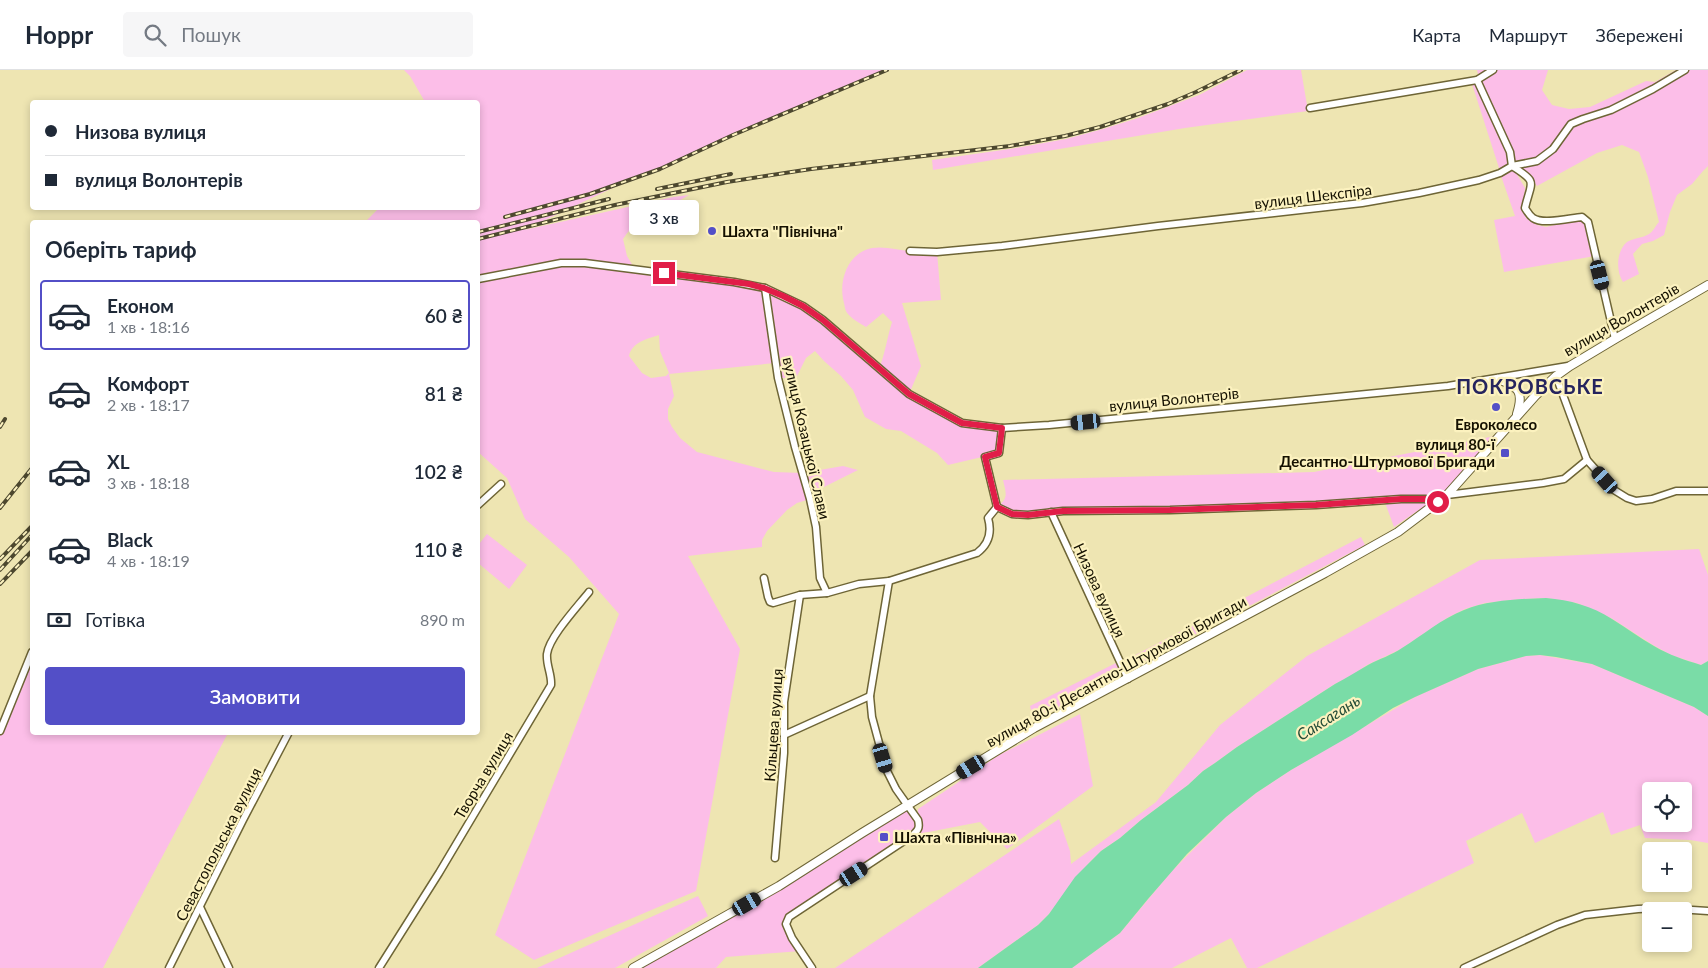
<!DOCTYPE html>
<html lang="uk">
<head>
<meta charset="utf-8">
<style>
	:root { --surface:#fff; --page:#f6f6f7; --text:#1f2937; --muted:#747a83; --line:#e0e1e3; --accent:#534fc7 }
	body { margin:0; font-family:Lato,sans-serif; background:var(--page); color:var(--text); height:100vh; display:flex; flex-direction:column; font-size:19px; white-space:nowrap }
	* { box-sizing:border-box; margin:0 }
	p { font-size:16px; color:var(--muted) }
	.icon { flex:none; width:28px; height:28px; fill:none; stroke:currentColor; stroke-width:2; stroke-linecap:round; stroke-linejoin:round }
	.map { position:relative; flex:1; overflow:hidden }
	.sheet { position:absolute; left:30px; top:150px; width:450px; height:515px; display:flex; flex-direction:column; background:var(--surface); border-radius:5px; box-shadow:0 2px 8px #0003 }
	.sheet>* { flex:none }
	.top-card { position:absolute; left:30px; top:30px; width:450px; height:110px; border-radius:5px; box-shadow:0 2px 8px #0003; display:grid; align-content:center; height:110px; padding:0 15px; background:var(--surface) }
	.buttons { position:absolute; left:1642px; top:712px; display:grid; gap:10px }
	.buttons a { display:grid; place-items:center; width:50px; height:50px; border-radius:5px; background:var(--surface); box-shadow:0 2px 8px #0003; font-size:25px }
	.end { position:absolute; width:22px; height:22px; margin:-11px; border:6px solid #e11d48; background:#fff; box-shadow:0 0 0 2px #fff }
	.from { border-radius:50% }
	.bubble { position:absolute; height:35px; border-radius:5px; background:var(--surface); box-shadow:0 2px 8px #0003; font-size:16px; font-weight:600; line-height:35px; text-align:center }
	.car { position:absolute; width:15px; height:30px; margin:-15px -8px; border-radius:6px; box-shadow:0 0 4px 1px #0007; background:linear-gradient(#222 24%,#8ab4d8 0 40%,#222 0 76%,#8ab4d8 0 86%,#222 0) }
	.top-card b { display:flex; align-items:center; gap:18px; height:48px; font-size:19px }
	.top-card b+b { border-top:1px solid var(--line) }
	.top-card i { width:12px; height:12px; background:var(--text) }
	ul { padding:0; list-style:none }
	li { display:flex; align-items:center; gap:15px; height:70px; margin:0 10px 8px; padding:0 5px; border:2px solid transparent; border-radius:5px }
	li div { flex:1 }
	li b { display:block; font-size:19px }
	li em { font-style:normal; font-weight:600 }
	li.active { border-color:var(--accent) }
	li>.icon { width:45px; height:45px; stroke-width:1.5 }
	h2 { padding:0 15px; font-size:22px; line-height:60px }
	.pay { display:flex; align-items:center; gap:12px; height:55px; padding:0 15px; font-size:19px }
	.pay p { margin-inline-start:auto }
	.cta { display:flex; gap:10px; margin-top:auto; padding:10px 15px }
	.cta a { flex:1; height:58px; border-radius:5px; background:var(--accent); color:#fff; font-size:20px; font-weight:600; line-height:58px; text-align:center }
	header { display:flex; align-items:center; gap:30px; box-sizing:border-box; height:70px; padding:0 25px; background:var(--surface); border-bottom:1px solid var(--line) }
	header strong { font-size:24px }
	nav { display:flex; gap:28px; margin-inline-start:auto; font-size:18px }
	.search { width:350px; height:45px; background:var(--page); display:flex; align-items:center; gap:12px; box-sizing:border-box; padding:0 18px; border-radius:5px; color:var(--muted); font-size:19px }
	.map>svg:first-child { display:block }
	.green { fill:#fcbee8; fill-rule:evenodd }
	.water { fill:#7adca7 }
	.lines { fill:none; stroke-linecap:round; stroke-linejoin:round }
	.minor-casing { stroke:#6e6536; stroke-width:9 }
	.tertiary-casing { stroke:#6e6536; stroke-width:10 }
	.minor { stroke:#fff; stroke-width:6 }
	.tertiary { stroke:#fff; stroke-width:8 }
	.rail-casing { stroke:#4d482f; stroke-width:4 }
	.rail { stroke:#fcf2bf; stroke-width:2; stroke-dasharray:5.5; stroke-linecap:butt }
	.route { stroke:#e11d48; stroke-width:6 }
	.poi-dot { fill:#534fc7; stroke:#fcf2bf; stroke-width:2 }
	.labels { text-anchor:middle; dominant-baseline:central; stroke-width:4.5; stroke-linejoin:round; paint-order:stroke }
	.street-label { font-size:15px; fill:#151101; stroke:#fcf2bf }
	.poi-label { font-size:15px; font-weight:bold; fill:#151101; stroke:#fcf2bf; text-anchor:start }
	.water-label { font-size:16px; font-style:italic; fill:#234c37; stroke:#fcf2bf }
	.district-label { font-size:20px; font-weight:bold; letter-spacing:1px; fill:#25245e; stroke:#fcf2bf }
</style>
</head>
<body>
<header>
<strong>Hoppr</strong>
<div class="search"><svg class="icon" aria-label="search" viewBox="0 0 24 24"><circle cx="10" cy="10" r="6"/><path d="M15 15l6 6"/></svg>Пошук</div>
<nav><a>Карта</a><a>Маршрут</a><a>Збережені</a></nav>
</header>
<div class="map">
<svg width="1708" height="898" viewBox="0 0 1708 898">
	<rect width="100%" height="100%" fill="#eee5b2"/>
	<g class="green">
		<path d="M404 0H887L733 65 660 99 621 114 524 160 673 127 689 125C661 143 644 138 623 169L627 186 633 196 749 215 803 236 879 299C885 284 887 268 892 252L883 243 866 257C860 253 853 250 848 244 845 241 845 237 844 233 838 212 847 183 872 178 885 176 898 180 910 181 919 182 928 181 937 182L941 230 902 233 921 296 909 324 962 353 1002 358 999 383 948 395 937 383 901 361 886 359 865 347 853 320 841 306 824 291 815 281 806 288 796 308H778L775 293 669 304 674 326 668 339V349L672 357 680 368 697 382 774 402 802 403 843 396 858 400 818 420 810 429 797 433 787 440 767 461 762 470V477L688 486 740 579 696 821 534 890 495 865 619 544 569 487 525 449 507 408 478 382V152H365L379 138H478V32H425L410 6ZM659 265 660 281 669 303 666 306 651 308 642 303 629 286C632 272 647 269 659 265Z"/>
		<polygon points="1247,0 1301,0 1308,41 1185,58 933,100 932,90 1010,79 1066,69 1103,59 1138,48 1199,25"/>
		<path d="M1477 0H1548L1542 20 1552 35 1569 39 1590 37 1646 11 1655 12 1676 0H1708V96L1703 101 1692 114 1677 125 1670 142 1664 165 1653 171 1642 174 1633 184 1639 204 1623 212C1616 202 1616 181 1627 172 1633 168 1643 168 1649 164 1653 162 1656 155 1659 152L1648 107 1639 82 1622 75 1597 83 1537 116 1528 104 1515 93 1480 12Z"/>
		<polygon points="1476,13 1508,83 1510,95 1500,101 1472,14"/>
		<polygon points="1512,96 1525,118 1523,136 1526,148 1537,155 1546,157 1585,148 1595,186 1504,202 1494,150 1515,146 1500,103"/>
		<path d="M1500 365 1438 432 1425 429 1426 435 1394 457 1384 430 1028 445 997 437C1009 428 1006 423 1003 410L1314 402Z"/>
		<polygon points="487,464 527,495 509,519 478,493 481,489 478,486 478,473 479,474"/>
		<polygon points="1361,467 1365,475 1131,598 1128,598 1124,591"/>
		<polygon points="1699,479 1708,505 1708,591 1701,595 1671,585 1653,575 1611,548 1577,533 1546,528 1522,529 1485,533 1465,539 1447,548 1401,579 1367,595 1351,606 1335,614 1237,677 1215,693 1203,701 1188,715 1141,750 1120,768 1101,781 1088,794 1049,844 1038,855 978,898 835,898 1059,749 1070,781 1071,794 1156,732 1220,655 1307,586 1480,490"/>
		<polygon points="32,582 32,662 228,663 103,898 0,898 0,661"/>
		<path d="M1540 585 1592 594 1694 637 1708 646V773L1690 770 1645 768 1640 755 1611 765 1603 742 1535 773 1522 743 1466 771 1474 793 1257 898H1247L1231 868 1172 898H1072L1120 863 1171 802 1226 747 1256 723 1291 700 1415 627 1478 599 1526 586ZM1651 721H1684V754H1651Z"/>
		<polygon points="1116,593 1120,601 1117,606 1034,651 1030,636"/>
		<polygon points="1080,644 1093,716 1007,779 980,752 913,765 795,842 786,854 801,881 726,887 716,898 633,898 715,853 907,735 918,749 918,739 999,685"/>
		<polygon points="698,826 708,846 615,898 537,898"/>
	</g>
	<path class="water" d="M1546 528C1570 530 1592 536 1612 549 1627 558 1640 568 1654 576 1669 585 1685 590 1701 595L1708 591V646L1694 637 1592 594 1556 587 1540 585 1526 586 1478 599 1415 627 1393 638 1352 665 1291 700 1256 723 1226 747 1187 784 1148 829 1120 863 1072 898H978L1038 855 1049 844 1075 807 1101 781 1120 768 1141 750 1188 715 1203 701 1215 693 1237 677 1335 614C1347 608 1357 601 1368 595 1379 589 1392 585 1402 578 1423 565 1441 549 1464 540 1489 530 1519 529 1546 528Z"/>
	<g class="lines">
		<g class="minor-casing">
			<g id="minor">
				<path d="M1477 10 1510 82 1512 96C1539 113 1531 111 1525 138 1527 141 1529 145 1533 148 1543 155 1570 148 1582 147L1588 152 1615 269"/>
				<polyline points="1310,38 1477,10 1493,0"/>
				<polyline points="910,181 937,182 1002,176 1158,156 1362,133 1419,123 1479,110 1500,103 1512,96 1537,91 1553,79 1571,54 1583,49 1611,40 1653,19 1685,0"/>
				<polyline points="478,209 561,193 585,193 734,212 765,218 803,236 823,250 909,324 962,353 1002,358 1049,355 1448,316 1568,296"/>
				<polyline points="765,218 778,308 795,377 810,429 816,457 820,508 827,523"/>
				<polyline points="1556,306 1587,390 1614,420 1627,428 1636,431 1652,429 1676,421 1708,421"/>
				<polyline points="1447,425 1543,413 1564,409 1587,390"/>
				<polyline points="478,435 501,414"/>
				<polyline points="997,437 1012,444 1028,445 1063,441 1170,440 1316,435 1401,429 1425,429 1438,432"/>
				<polyline points="1051,442 1128,609"/>
				<path d="M764 508 768 527 770 532 773 533 800 525 827 523 859 514 889 511 977 483C989 474 992 462 988 448L997 437 985 387 999 383 1002 358"/>
				<polyline points="0,661 32,582"/>
				<polyline points="784,665 870,626"/>
				<polyline points="775,788 784,683 784,632 800,525"/>
				<polyline points="200,837 229,898"/>
				<polyline points="169,898 243,750 289,662"/>
				<path d="M379 898 439 803 551 615C552 605 546 595 547 584 549 567 578 536 589 522"/>
				<path d="M812 898 792 868 786 854 789 847 913 765C918 760 920 758 918 750L896 719 886 699 872 647 870 626 889 511"/>
				<polyline points="1464,898 1557,855 1585,845 1638,839 1662,838 1708,841"/>
			</g>
		</g>
		<g class="tertiary-casing">
			<g id="tertiary">
				<path d="M1498 309C1519 317 1524 321 1517 344"/>
				<polyline points="633,898 779,816 862,763 1034,658 1325,503 1398,462 1447,425 1536,325 1556,306 1570,296 1615,269 1708,215"/>
			</g>
		</g>
		<use href="#minor" class="minor"/>
		<use href="#tertiary" class="tertiary"/>
		<g class="rail-casing">
			<g id="rail">
				<polyline points="657,119 731,104"/>
				<polyline points="505,147 590,124 660,99 733,65 887,0"/>
				<polyline points="478,162 609,129"/>
				<polyline points="478,169 615,135 727,112 811,99 1010,76 1065,66 1100,57 1168,34 1196,22 1241,0"/>
				<polyline points="0,357 5,349"/>
				<polyline points="0,438 32,398"/>
				<polyline points="0,489 32,456"/>
				<polyline points="0,500 32,465"/>
				<polyline points="0,514 32,481"/>
			</g>
		</g>
		<use href="#rail" class="rail"/>
	</g>
	<g class="lines">
		<polyline class="route" points="664,203 749,214 764,218 783,226 803,236 823,250 909,324 962,353 1002,358 999,383 985,387 997,437 1012,444 1028,445 1063,441 1170,440 1316,435 1401,429 1425,429 1438,432"/>
	</g>
	<g class="poi-dot">
		<circle cx="712" cy="161" r="5"/>
		<circle cx="1496" cy="337" r="5"/>
		<rect x="1500" y="378" width="10" height="10" rx="2.5"/>
		<rect x="879" y="762" width="10" height="10" rx="2.5"/>
	</g>
	<g class="labels">
		<g class="street-label">
			<text transform="translate(1313 126) rotate(-7)">вулиця Шекспіра</text>
			<text transform="translate(1621 249) rotate(-30)">вулиця Волонтерів</text>
			<text transform="translate(1174 329) rotate(-6)">вулиця Волонтерів</text>
			<text transform="translate(807 368) rotate(77)">вулиця Козацької Слави</text>
			<text transform="translate(1100 520) rotate(65)">Низова вулиця</text>
			<text transform="translate(1116 601) rotate(-29)">вулиця 80-ї Десантно-Штурмової Бригади</text>
			<text transform="translate(773 655) rotate(-86)">Кільцева вулиця</text>
			<text transform="translate(483 705) rotate(-59)">Творча вулиця</text>
			<text transform="translate(218 774) rotate(-63)">Севастопольська вулиця</text>
		</g>
		<g class="poi-label">
			<text x="722" y="161">Шахта "Північна"</text>
			<text x="1496" y="354" text-anchor="middle">Евроколесо</text>
			<text x="1495" y="374" text-anchor="end">вулиця 80-ї<tspan x="1495" dy="17">Десантно-Штурмової Бригади</tspan></text>
			<text x="894" y="767">Шахта «Північна»</text>
		</g>
		<g class="water-label">
			<text transform="translate(1328 647) rotate(-32)">Саксагань</text>
		</g>
		<g class="district-label">
			<text x="1530" y="316">ПОКРОВСЬКЕ</text>
		</g>
	</g>
</svg>
<div class="buttons">
<a><svg class="icon" aria-label="locate" viewBox="0 0 24 24"><circle cx="12" cy="12" r="6"/><path d="M12 2v4M12 18v4M2 12h4M18 12h4"/></svg></a>
<a>+</a>
<a>−</a>
</div>
<i class="end from" style="left:1438px;top:432px"></i>
<i class="end" style="left:664px;top:203px"></i>
<div class="bubble" style="left:629px;top:130px;width:70px">3 хв</div>
<i class="car" style="left:1600px;top:205px;rotate:166deg"></i>
<i class="car" style="left:1086px;top:352px;rotate:264deg"></i>
<i class="car" style="left:1605px;top:410px;rotate:318deg"></i>
<i class="car" style="left:883px;top:688px;rotate:163deg"></i>
<i class="car" style="left:971px;top:697px;rotate:239deg"></i>
<i class="car" style="left:854px;top:804px;rotate:57deg"></i>
<i class="car" style="left:747px;top:834px;rotate:60deg"></i>
<div class="top-card">
<b><i class="from"></i>Низова вулиця</b>
<b><i></i>вулиця Волонтерів</b>
</div>
<section class="sheet">
<h2>Оберіть тариф</h2>
<ul>
<li class="active"><svg class="icon" aria-label="car" viewBox="0 0 24 24"><path d="M5 17H2v-5l4-1 3-4h7l3 4 3 1v5h-3M9 17h6M6 11h13"/><circle cx="7" cy="17" r="2"/><circle cx="17" cy="17" r="2"/></svg><div><b>Економ</b><p>1 хв · 18:16</p></div><em>60 ₴</em></li>
<li><svg class="icon" aria-label="car" viewBox="0 0 24 24"><path d="M5 17H2v-5l4-1 3-4h7l3 4 3 1v5h-3M9 17h6M6 11h13"/><circle cx="7" cy="17" r="2"/><circle cx="17" cy="17" r="2"/></svg><div><b>Комфорт</b><p>2 хв · 18:17</p></div><em>81 ₴</em></li>
<li><svg class="icon" aria-label="car" viewBox="0 0 24 24"><path d="M5 17H2v-5l4-1 3-4h7l3 4 3 1v5h-3M9 17h6M6 11h13"/><circle cx="7" cy="17" r="2"/><circle cx="17" cy="17" r="2"/></svg><div><b>XL</b><p>3 хв · 18:18</p></div><em>102 ₴</em></li>
<li><svg class="icon" aria-label="car" viewBox="0 0 24 24"><path d="M5 17H2v-5l4-1 3-4h7l3 4 3 1v5h-3M9 17h6M6 11h13"/><circle cx="7" cy="17" r="2"/><circle cx="17" cy="17" r="2"/></svg><div><b>Black</b><p>4 хв · 18:19</p></div><em>110 ₴</em></li>
</ul>
<div class="pay"><svg class="icon" aria-label="cash" viewBox="0 0 24 24"><path d="M3 7h18v10H3z"/><circle cx="12" cy="12" r="2"/></svg>Готівка<p>890 m</p></div>
<div class="cta"><a>Замовити</a></div>
</section>
</div>
</body>
</html>
